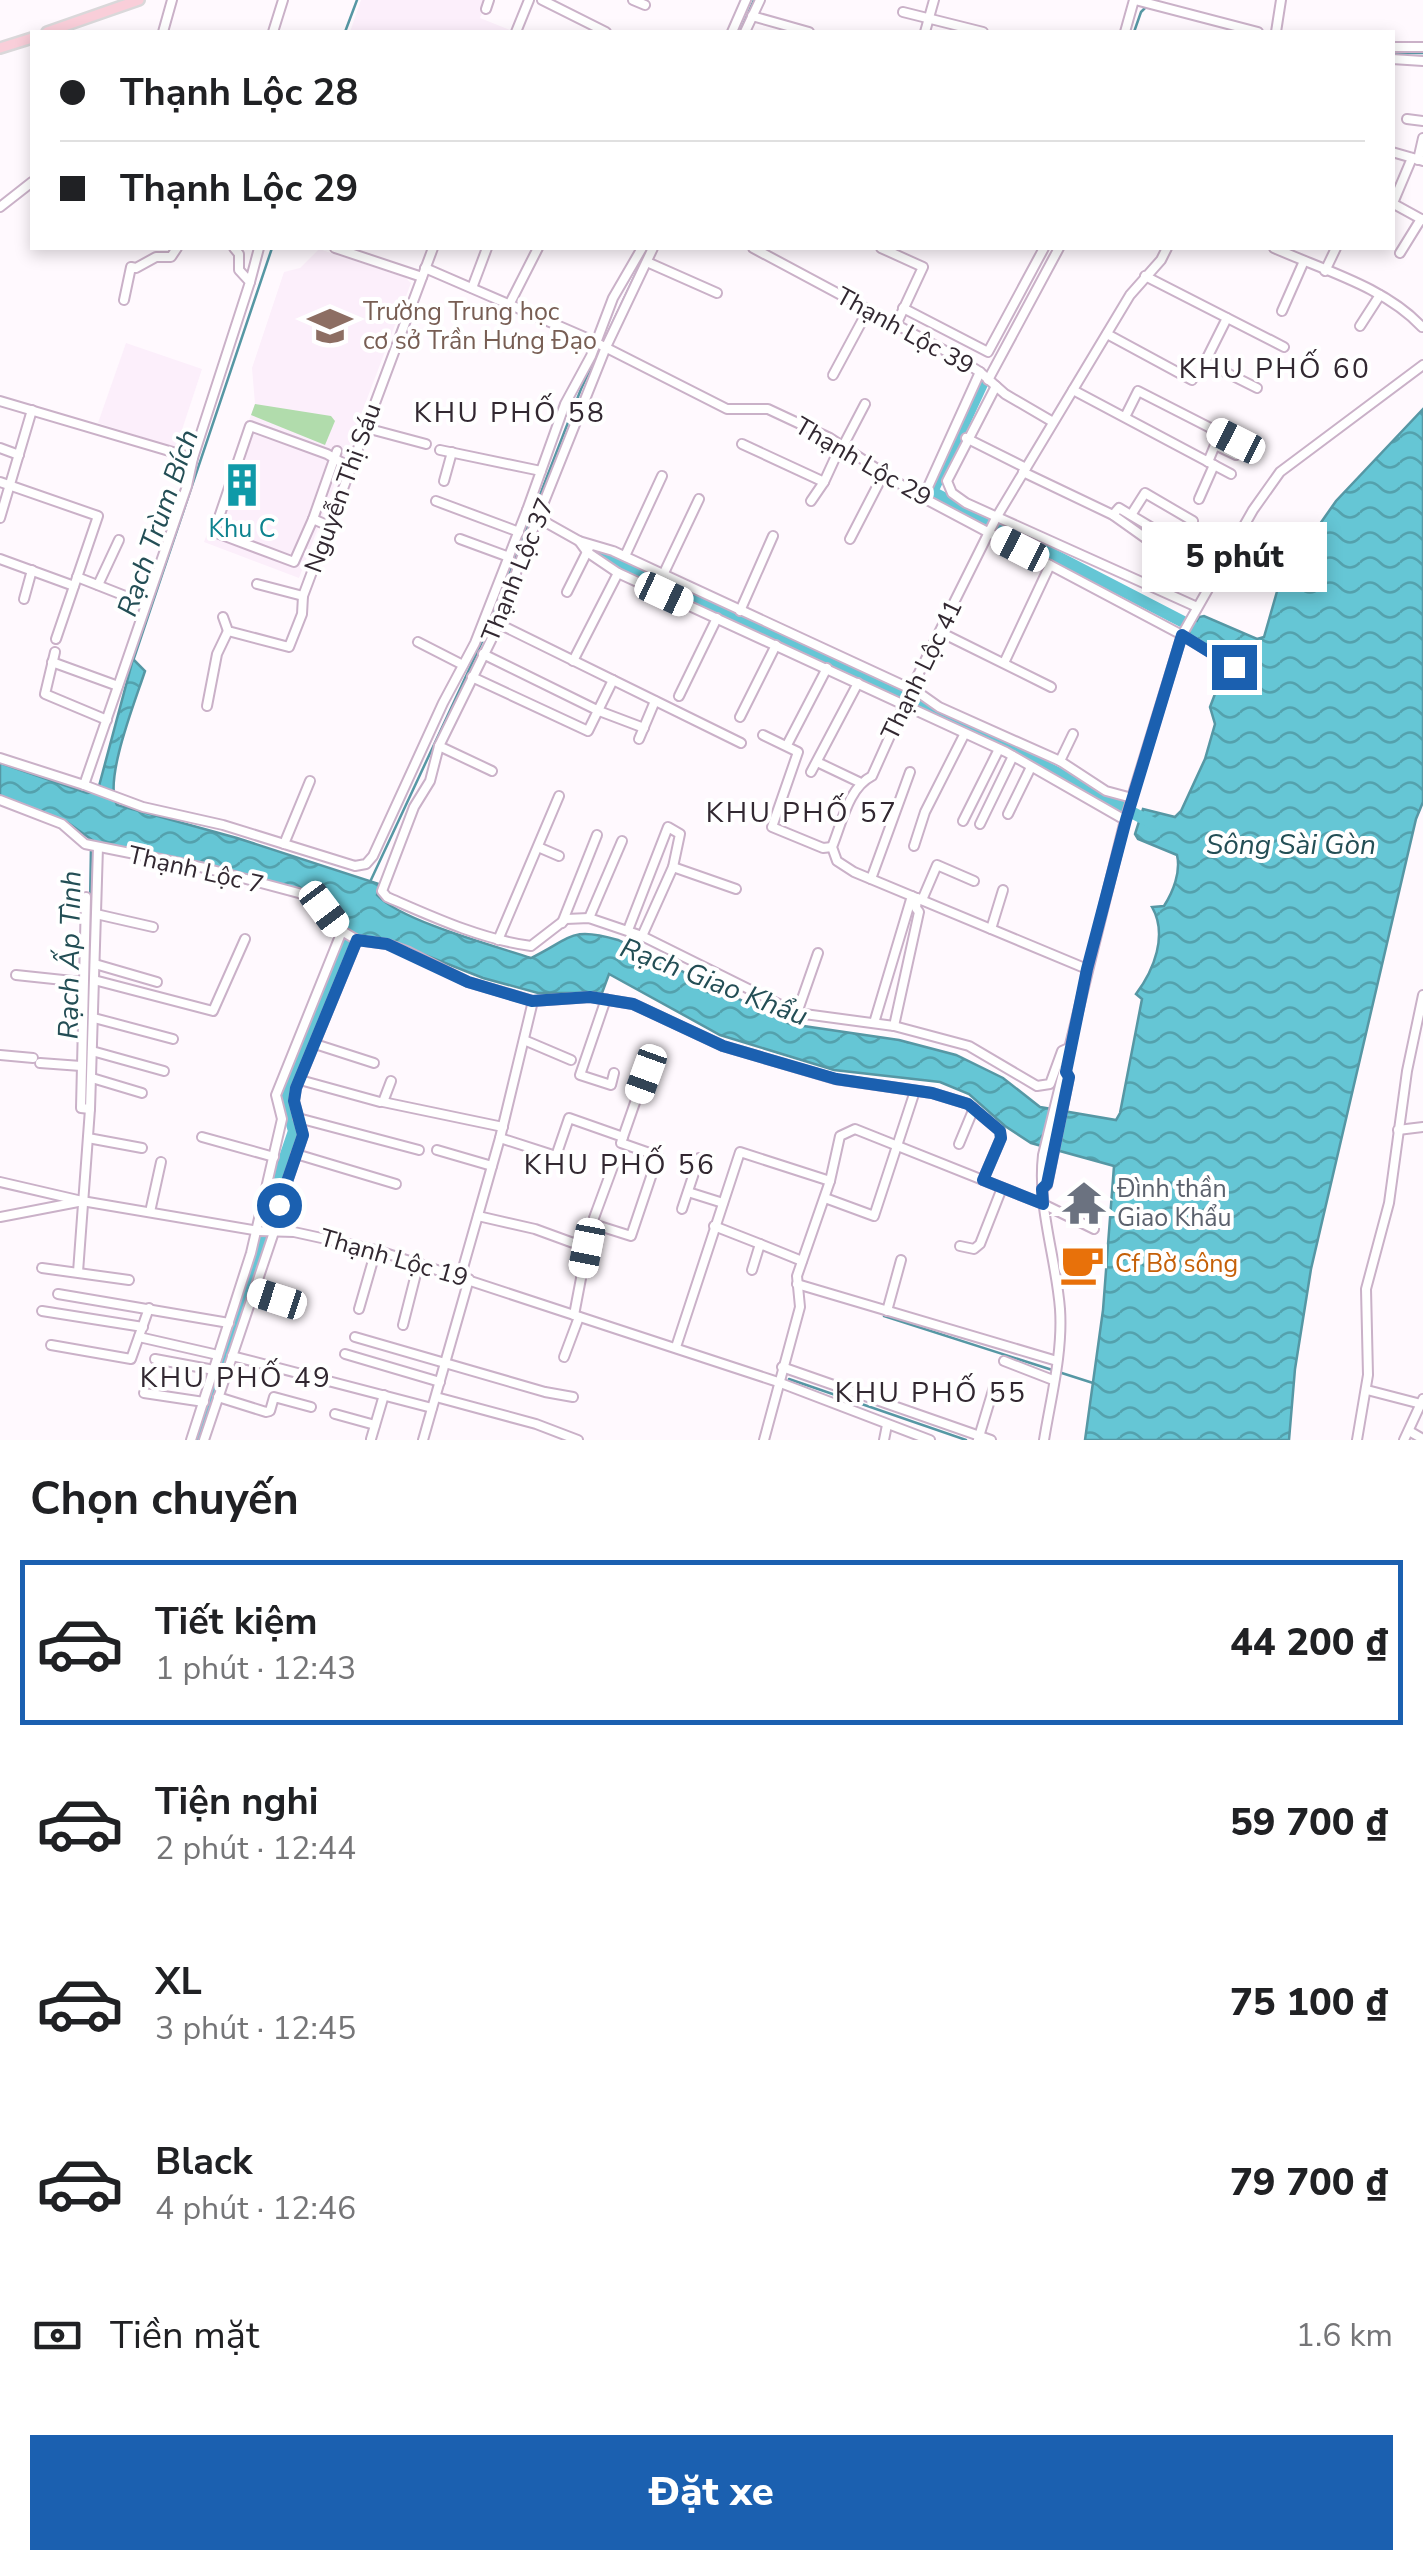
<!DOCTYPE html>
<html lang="vi">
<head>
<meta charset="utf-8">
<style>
	:root { --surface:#fff; --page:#f6f6f6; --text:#202124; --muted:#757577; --line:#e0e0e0; --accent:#1b60b0 }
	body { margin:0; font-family:"Nunito Sans",sans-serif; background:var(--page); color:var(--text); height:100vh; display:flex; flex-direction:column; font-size:38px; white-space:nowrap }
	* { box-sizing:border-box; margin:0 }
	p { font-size:32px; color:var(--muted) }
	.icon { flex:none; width:55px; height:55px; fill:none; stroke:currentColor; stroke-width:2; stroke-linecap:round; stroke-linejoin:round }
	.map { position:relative; height:1440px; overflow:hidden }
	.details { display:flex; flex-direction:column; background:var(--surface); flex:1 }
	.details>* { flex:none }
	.hud { position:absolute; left:30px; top:30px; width:1365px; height:220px; border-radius:0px; box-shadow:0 5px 15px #0003; display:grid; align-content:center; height:220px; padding:0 30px; background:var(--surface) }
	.end { position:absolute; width:45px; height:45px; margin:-22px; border:12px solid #1b60b0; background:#fff; box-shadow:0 0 0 5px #fff }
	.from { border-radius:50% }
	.bubble { position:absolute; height:70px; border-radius:0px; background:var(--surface); box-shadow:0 5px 15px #0003; font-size:32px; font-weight:800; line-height:70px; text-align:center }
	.car { position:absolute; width:30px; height:60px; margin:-30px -15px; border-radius:12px; box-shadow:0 0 8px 2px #0007; background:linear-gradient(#fff 24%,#345 0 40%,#fff 0 76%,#345 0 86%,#fff 0) }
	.hud b { display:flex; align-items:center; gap:35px; height:95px; font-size:38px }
	.hud b+b { border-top:2px solid var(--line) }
	.hud i { width:25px; height:25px; background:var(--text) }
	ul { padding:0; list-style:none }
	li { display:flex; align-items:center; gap:30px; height:165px; margin:0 20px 15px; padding:0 10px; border:5px solid transparent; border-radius:0px }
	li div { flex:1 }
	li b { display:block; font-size:38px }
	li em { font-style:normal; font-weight:800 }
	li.selected { border-color:var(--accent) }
	li>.icon { width:90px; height:90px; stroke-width:1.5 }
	h2 { padding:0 30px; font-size:45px; line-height:120px }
	.pay { display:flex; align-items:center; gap:25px; height:110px; padding:0 30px; font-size:38px }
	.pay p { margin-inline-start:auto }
	.button { display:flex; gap:20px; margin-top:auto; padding:20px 30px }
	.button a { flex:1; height:115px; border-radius:0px; background:var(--accent); color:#fff; font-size:40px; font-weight:800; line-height:115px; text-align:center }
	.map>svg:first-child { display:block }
	.built { fill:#fceffb }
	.grass { fill:#b1dcac }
	.water { fill:url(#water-waves); stroke:#5697a4; stroke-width:2.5 }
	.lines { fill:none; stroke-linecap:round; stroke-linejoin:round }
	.stream { stroke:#5697a4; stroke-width:2.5 }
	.river { stroke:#65c6d5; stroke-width:12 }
	.minor-casing { stroke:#cab1c8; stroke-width:12 }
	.major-casing { stroke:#dad8da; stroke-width:14 }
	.minor { stroke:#fff; stroke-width:8 }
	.major { stroke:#f9ced9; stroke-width:9 }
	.route { stroke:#1b60b0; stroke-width:12 }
	.labels { text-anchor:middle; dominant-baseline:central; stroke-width:8; stroke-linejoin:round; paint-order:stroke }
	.education-label { font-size:25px; fill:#785e54; stroke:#fff; text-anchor:start }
	.street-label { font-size:25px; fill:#322831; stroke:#fff }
	.culture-label { font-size:25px; fill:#0d838f; stroke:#fff }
	.worship-label { font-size:25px; fill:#5b616d; stroke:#fff; text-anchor:start }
	.food-label { font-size:25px; fill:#c56008; stroke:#fff; text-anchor:start }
	.neighbourhood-label { font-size:28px; letter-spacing:2.5px; fill:#322831; stroke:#fff }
	.water-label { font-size:28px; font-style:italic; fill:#234e55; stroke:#fff }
</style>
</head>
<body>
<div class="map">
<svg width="1423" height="1440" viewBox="0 0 1423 1440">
	<defs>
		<pattern id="water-waves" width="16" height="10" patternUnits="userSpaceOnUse" patternTransform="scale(2.5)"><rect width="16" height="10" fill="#65c6d5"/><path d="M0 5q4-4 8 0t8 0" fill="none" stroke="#54a1ad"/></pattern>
	</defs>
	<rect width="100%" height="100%" fill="#fff9fe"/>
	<g class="built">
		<polygon points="361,0 487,0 480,18 510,30 350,32"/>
		<polygon points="319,249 406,278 411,283 299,578 204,542 255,404 252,368 284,272 300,268"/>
		<polygon points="126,343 202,369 176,448 98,423"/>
	</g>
	<polygon class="grass" points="255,404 331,416 335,421 325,445 251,415"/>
	<path class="water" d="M1423 409V802L1416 819 1311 1269 1295 1369 1289 1440H1085L1103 1310 1114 1166 1031 1143 1005 1126 969 1094 940 1082 834 1070 720 1035 609 974 602 993H538L483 978 387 940 357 936 318 900 187 861 95 842 67 822 0 796V763L87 793 95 792 99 786 133 659 145 671C136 699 103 781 117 805L237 838 379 884 377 895C401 921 495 946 531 958 572 938 570 926 618 940L790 1024 899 1040 956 1055 1003 1078 1040 1107 1116 1120 1120 1113 1142 999 1136 994C1154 970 1168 935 1152 907L1164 906C1173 892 1181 872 1177 855L1138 839 1135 834 1143 809 1175 817 1181 811 1205 759 1215 724 1210 707 1218 686 1245 676 1250 665 1225 658 1191 639 1189 634 1199 617 1204 616 1257 639 1264 637 1280 581 1336 501Z"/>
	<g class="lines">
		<g class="stream">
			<polyline points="345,32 357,0"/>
			<polyline points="740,32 754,0"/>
			<polyline points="1134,32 1141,12 1147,6"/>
			<polyline points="1392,53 1423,53"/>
			<polyline points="604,341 648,248"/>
			<polyline points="134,658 272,248"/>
			<polyline points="370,882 488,629 581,389 600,348"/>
			<polyline points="87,1083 91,846"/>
			<polyline points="884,1316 1093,1383"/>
			<polyline points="789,1379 966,1440"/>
		</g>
		<g class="river">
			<polyline points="982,384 932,492 1197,629"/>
			<polyline points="604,555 970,727 1154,824"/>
			<polyline points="196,1440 262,1240 276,1184 294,1131 284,1097 354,927"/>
		</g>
		<g class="minor-casing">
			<g id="minor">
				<polyline points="542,0 606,32"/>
				<polyline points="633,0 645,5"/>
				<polyline points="1135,0 1258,32"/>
				<polyline points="486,9 489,0"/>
				<polyline points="903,12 983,32"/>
				<polyline points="752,16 809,32"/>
				<polyline points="163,32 172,0"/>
				<polyline points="273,32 283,0"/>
				<polyline points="516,32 529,0"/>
				<polyline points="732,32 746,0"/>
				<polyline points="745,32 760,0"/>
				<polyline points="925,32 934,0"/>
				<polyline points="1125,32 1134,0"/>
				<polyline points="1276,32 1281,0"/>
				<polyline points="1392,47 1423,47"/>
				<polyline points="1392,59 1423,61"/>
				<polyline points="1407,119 1423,121"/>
				<polyline points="1392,152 1423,161"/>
				<polyline points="1418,160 1423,138"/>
				<polyline points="1392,203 1423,220"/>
				<polyline points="1393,203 1412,158"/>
				<polyline points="0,207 32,182"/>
				<polyline points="335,248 422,277"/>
				<path d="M653 248 606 347 518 567 501 620 439 746 430 781 414 807 382 891 387 897C433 917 480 939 531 946L566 919 589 918 642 936 797 1013 894 1026 969 1046 1037 1086 1050 1084 1062 1051 1071 1047"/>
				<polyline points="753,248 953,355 980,372 1005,394 1053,422"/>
				<polyline points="881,248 923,267 896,325"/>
				<path d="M1274 248C1323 270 1385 287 1422 327"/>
				<polyline points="1400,253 1421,219"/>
				<polyline points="647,262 717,293"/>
				<polyline points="425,268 589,339 727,409 768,409 830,438 914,493 1182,635 1234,667"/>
				<polyline points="1325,271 1336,248"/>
				<polyline points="1145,276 1284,347"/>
				<polyline points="250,282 259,248"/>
				<polyline points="472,288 487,248"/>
				<polyline points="124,300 131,267 136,268 156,257 171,257 177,248"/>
				<polyline points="509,305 538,248"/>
				<polyline points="903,308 988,352 1044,248"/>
				<polyline points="1282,311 1304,261"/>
				<polyline points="1227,318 1205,362 1257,388"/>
				<polyline points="1360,326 1380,295"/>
				<polyline points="1107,334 1192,380"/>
				<polyline points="833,375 868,310"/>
				<polyline points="988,380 1059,248"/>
				<polyline points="996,386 947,481 952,493 966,503 1197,607"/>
				<polyline points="1073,390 1231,474"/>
				<polyline points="0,401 193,458"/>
				<polyline points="1125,417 1138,391 1236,441"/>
				<polyline points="366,428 426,444"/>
				<polyline points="966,438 1026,468"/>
				<polyline points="742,444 824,482"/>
				<polyline points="843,446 865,404"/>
				<polyline points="0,448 19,455"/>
				<polyline points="440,450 541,471"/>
				<polyline points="1208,462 1215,445 1236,455"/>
				<polyline points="1023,472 1113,515 1210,584"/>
				<polyline points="444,481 452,452"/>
				<polyline points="0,482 98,516 56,639"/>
				<polyline points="923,498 980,372"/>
				<polyline points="1199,499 1214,465"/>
				<polyline points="436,501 519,532"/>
				<polyline points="811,501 824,482 841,445"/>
				<polyline points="527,510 565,404 591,356 613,298 642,248"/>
				<polyline points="1113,515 1119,508 1219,568"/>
				<polyline points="1131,515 1145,493 1193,521"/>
				<polyline points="0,518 32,410"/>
				<polyline points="538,518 579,541 613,551 911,689"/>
				<polyline points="313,519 294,562 214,532 250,426 327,454 351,468"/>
				<polyline points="329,526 313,519 337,451"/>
				<polyline points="460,539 509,557"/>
				<polyline points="850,539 884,473"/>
				<polyline points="579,541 587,552 618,573 1006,752 1125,820"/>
				<polyline points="625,556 662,476"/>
				<polyline points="0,559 74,586"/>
				<polyline points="663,575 699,499"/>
				<polyline points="77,577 138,601"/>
				<polyline points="257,584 303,596"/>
				<polyline points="98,585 119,540"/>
				<polyline points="567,592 589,548"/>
				<polyline points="24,599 32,570"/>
				<polyline points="740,611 773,536"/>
				<polyline points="223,617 228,631 289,647 302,614 303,596 433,248"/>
				<polyline points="499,624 741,743"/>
				<polyline points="940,632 1051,687"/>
				<polyline points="418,642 463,665"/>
				<polyline points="55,652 45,694 107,720"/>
				<polyline points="483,654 599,711 644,728"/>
				<polyline points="573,661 618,573"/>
				<polyline points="52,662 118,686"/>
				<polyline points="1004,663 1050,565"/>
				<polyline points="472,677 588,731 613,680"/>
				<polyline points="912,688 939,707 1060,761"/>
				<polyline points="679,696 717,618"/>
				<polyline points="207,706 217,654 228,631"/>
				<polyline points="740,717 776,645"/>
				<polyline points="1073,734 1060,761 1106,791 1132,798"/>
				<polyline points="763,735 798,752 772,827 823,848 832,847"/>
				<polyline points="639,739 655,701"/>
				<polyline points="787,745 827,668"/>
				<polyline points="439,746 492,771"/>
				<polyline points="0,758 84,785 187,486 193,458 250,282 239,270 239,254 234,248"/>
				<polyline points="817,762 859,782"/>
				<polyline points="811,772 858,683"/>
				<polyline points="84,785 143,807 223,825 355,866 366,864 373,856 443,703 475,643 527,510 540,515"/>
				<polyline points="0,800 62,824 85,844 205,868 306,895 325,909 342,931 357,940 387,944 409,952 468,982 533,1001 590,997 633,1004 723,1046 835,1079 932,1093 968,1104 1000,1131 1001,1138 983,1180"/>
				<polyline points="1008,814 1031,767"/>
				<polyline points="963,821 999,749"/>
				<polyline points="980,824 1013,756"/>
				<polyline points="284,844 310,781"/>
				<polyline points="914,846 925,812 964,735"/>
				<polyline points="538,847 559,856"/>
				<polyline points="871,879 910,772"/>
				<polyline points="86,897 81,1108 90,1109"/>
				<polyline points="922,900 937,865 974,881"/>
				<polyline points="96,914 153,927"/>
				<polyline points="589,918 622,841"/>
				<polyline points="562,923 597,835"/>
				<polyline points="991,929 1003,890"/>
				<polyline points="628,930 668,827 680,834 673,867"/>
				<polyline points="642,936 673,867 736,889"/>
				<polyline points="498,940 559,796"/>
				<polyline points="95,964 157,982"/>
				<path d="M1087 969 854 872 837 861 832 847C842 823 848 788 872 776L911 689 996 518 1130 295 1161 260 1167 248"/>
				<polyline points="16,975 82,982"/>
				<polyline points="94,980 213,1011 245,939"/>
				<polyline points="606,999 580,1075 611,1085 614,1073"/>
				<polyline points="797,1013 818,953"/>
				<polyline points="94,1018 173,1039"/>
				<polyline points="874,1023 912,896"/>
				<polyline points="894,1026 919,912 916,908 917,898"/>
				<polyline points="524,1040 571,1060"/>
				<polyline points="315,1044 374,1063"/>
				<polyline points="92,1051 164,1071"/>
				<polyline points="0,1055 33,1058"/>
				<polyline points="40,1063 81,1066"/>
				<polyline points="92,1078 142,1093"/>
				<polyline points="300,1080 380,1102"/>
				<polyline points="391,1081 383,1102 503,1127"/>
				<polyline points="298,1118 419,1150"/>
				<polyline points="1398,1130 1423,1127"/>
				<polyline points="202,1137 274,1157"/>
				<polyline points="623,1137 645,1074"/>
				<polyline points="88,1138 142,1148"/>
				<polyline points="500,1138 556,1156 569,1118 623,1137 621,1143 658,1156 631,1236 593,1224"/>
				<polyline points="959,1144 974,1108"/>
				<polyline points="437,1150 492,1166"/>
				<polyline points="296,1154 396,1184"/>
				<polyline points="0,1182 82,1201 259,1231 294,1232 376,1250 778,1382 930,1440"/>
				<polyline points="1042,1189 1047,1185 1069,1077 1066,1072"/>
				<polyline points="688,1192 723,1203"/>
				<polyline points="825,1198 874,1216 915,1091"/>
				<polyline points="682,1209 699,1158"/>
				<polyline points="150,1212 161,1162"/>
				<polyline points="478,1216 535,1229 587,1248"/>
				<polyline points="0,1217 78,1202"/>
				<polyline points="714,1226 760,1244"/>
				<polyline points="960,1246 974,1249 980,1244 1002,1188"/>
				<polyline points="42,1268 129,1280"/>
				<polyline points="752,1270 760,1244 802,1261"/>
				<polyline points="78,1272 90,1109 98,847"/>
				<polyline points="461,1275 500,1138 533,1001"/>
				<polyline points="797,1284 1057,1361"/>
				<polyline points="254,1291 300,1306"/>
				<polyline points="58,1294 229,1323"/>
				<polyline points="359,1309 376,1250"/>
				<polyline points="42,1311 143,1327"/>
				<polyline points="887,1311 901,1260"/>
				<polyline points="574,1315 591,1226 615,1161"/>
				<polyline points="403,1325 419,1262"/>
				<polyline points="139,1337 218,1355"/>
				<polyline points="355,1337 545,1392 573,1397"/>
				<polyline points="51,1345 131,1359 149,1308"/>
				<polyline points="676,1347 740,1152 830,1181"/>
				<polyline points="345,1354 440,1382"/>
				<polyline points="232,1356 432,1408"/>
				<polyline points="564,1357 579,1317"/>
				<polyline points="155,1359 214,1370"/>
				<polyline points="1004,1361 1053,1380"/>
				<polyline points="782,1367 991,1440"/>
				<polyline points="1367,1390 1421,1404"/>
				<polyline points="144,1393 204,1402"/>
				<polyline points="218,1397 266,1412 270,1411 274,1397 311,1407"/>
				<polyline points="436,1397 536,1424 578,1440"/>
				<polyline points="335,1414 375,1425"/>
				<polyline points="1409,1431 1423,1439"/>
				<polyline points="371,1439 384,1395"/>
				<polyline points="191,1440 251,1253 282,1119 276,1095 342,931"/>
				<polyline points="204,1440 274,1232 279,1205 303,1135 294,1101 296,1088 357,940"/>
				<polyline points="423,1440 469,1279"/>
				<polyline points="764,1440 800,1307 797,1276 830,1181 840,1136 855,1129 1043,1204 1094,1229"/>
				<polyline points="884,1440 887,1425"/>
				<polyline points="978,1440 994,1387"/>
				<path d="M1044 1440C1051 1397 1063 1352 1060 1309 1056 1257 1037 1207 1043 1155L1125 820 1182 635 1253 510 1280 472 1423 365"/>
				<polyline points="1357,1440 1368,1375 1366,1289 1389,1203 1407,1071 1423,995"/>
				<polyline points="1404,1440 1423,1399"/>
			</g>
		</g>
		<g class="major-casing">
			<g id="major">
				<polyline points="47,32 139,0"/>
				<polyline points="0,48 32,38"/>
			</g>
		</g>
		<use href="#minor" class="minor"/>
		<use href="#major" class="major"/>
	</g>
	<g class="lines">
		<polyline class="route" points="279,1205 303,1135 294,1101 296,1088 357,940 387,944 468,982 532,1001 590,997 633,1004 723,1046 836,1079 932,1093 968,1104 1000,1131 1001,1138 983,1180 1043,1204 1042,1189 1047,1184 1069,1077 1066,1072 1087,969 1126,820 1182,635 1234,667"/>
	</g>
	<defs>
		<g id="school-bare" transform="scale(3.45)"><path d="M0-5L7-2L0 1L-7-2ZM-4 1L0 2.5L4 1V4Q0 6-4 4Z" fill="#8d6e63" stroke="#fff" stroke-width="2.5" paint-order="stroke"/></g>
		<g id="building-bare" transform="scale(3.45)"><path d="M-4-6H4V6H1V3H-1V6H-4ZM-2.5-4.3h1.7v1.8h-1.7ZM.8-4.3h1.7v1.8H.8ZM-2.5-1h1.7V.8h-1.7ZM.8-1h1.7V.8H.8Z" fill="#0f9aa8" stroke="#fff" stroke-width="2.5" paint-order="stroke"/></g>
		<g id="temple-bare" transform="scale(3.45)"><path d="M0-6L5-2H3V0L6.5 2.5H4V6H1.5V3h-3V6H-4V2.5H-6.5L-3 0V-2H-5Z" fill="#6b7280" stroke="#fff" stroke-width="2.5" paint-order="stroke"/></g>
		<g id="cafe-bare" transform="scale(3.45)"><path d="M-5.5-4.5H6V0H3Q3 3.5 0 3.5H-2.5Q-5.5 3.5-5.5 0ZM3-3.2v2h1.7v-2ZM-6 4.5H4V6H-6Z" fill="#e8710a" stroke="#fff" stroke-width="2.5" paint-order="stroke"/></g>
	</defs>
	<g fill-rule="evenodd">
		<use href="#school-bare" x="330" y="326"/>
		<use href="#building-bare" x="242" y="485"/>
		<use href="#temple-bare" x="1084" y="1203"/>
		<use href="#cafe-bare" x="1082" y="1264"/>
	</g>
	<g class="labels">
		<g class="education-label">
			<text x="363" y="312">Trường Trung học<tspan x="363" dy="29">cơ sở Trần Hưng Đạo</tspan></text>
		</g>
		<g class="street-label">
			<text transform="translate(905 331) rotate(29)">Thạnh Lộc 39</text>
			<text transform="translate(863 462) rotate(30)">Thạnh Lộc 29</text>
			<text transform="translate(343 488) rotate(-70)">Nguyễn Thị Sáu</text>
			<text transform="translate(518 570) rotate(-68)">Thạnh Lộc 37</text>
			<text transform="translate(922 670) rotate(-64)">Thạnh Lộc 41</text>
			<text transform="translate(196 870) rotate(13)">Thạnh Lộc 7</text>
			<text transform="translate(394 1258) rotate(16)">Thạnh Lộc 19</text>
		</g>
		<g class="culture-label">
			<text x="242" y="529">Khu C</text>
		</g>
		<g class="worship-label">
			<text x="1117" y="1189">Đình thần<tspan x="1117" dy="29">Giao Khẩu</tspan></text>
		</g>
		<g class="food-label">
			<text x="1115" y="1264">Cf Bờ sông</text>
		</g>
		<g class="neighbourhood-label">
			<text x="1275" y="369">KHU PHỐ 60</text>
			<text x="510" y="413">KHU PHỐ 58</text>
			<text x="802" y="813">KHU PHỐ 57</text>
			<text x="620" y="1165">KHU PHỐ 56</text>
			<text x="236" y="1378">KHU PHỐ 49</text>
			<text x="931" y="1393">KHU PHỐ 55</text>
		</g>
		<g class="water-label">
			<text transform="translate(158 523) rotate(-71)">Rạch Trùm Bích</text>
			<text x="1291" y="845">Sông Sài Gòn</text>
			<text transform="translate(70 955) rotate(-89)">Rạch Ấp Tình</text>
			<text transform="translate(714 982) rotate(21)">Rạch Giao Khẩu</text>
		</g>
	</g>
</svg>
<i class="end from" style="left:279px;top:1205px"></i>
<i class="end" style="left:1234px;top:667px"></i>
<div class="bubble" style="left:1142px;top:522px;width:185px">5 phút</div>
<i class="car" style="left:1236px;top:441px;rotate:297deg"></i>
<i class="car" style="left:1020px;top:549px;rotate:297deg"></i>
<i class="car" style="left:664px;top:594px;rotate:115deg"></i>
<i class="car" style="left:324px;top:909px;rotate:143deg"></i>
<i class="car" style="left:646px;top:1074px;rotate:200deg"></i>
<i class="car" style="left:587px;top:1248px;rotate:191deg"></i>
<i class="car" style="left:277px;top:1299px;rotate:288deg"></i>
<div class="hud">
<b><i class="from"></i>Thạnh Lộc 28</b>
<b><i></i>Thạnh Lộc 29</b>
</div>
</div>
<section class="details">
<h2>Chọn chuyến</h2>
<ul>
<li class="selected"><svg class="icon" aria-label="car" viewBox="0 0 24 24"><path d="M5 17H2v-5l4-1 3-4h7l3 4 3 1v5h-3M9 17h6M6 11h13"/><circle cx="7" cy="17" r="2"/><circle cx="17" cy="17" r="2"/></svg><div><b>Tiết kiệm</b><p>1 phút · 12:43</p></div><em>44 200 ₫</em></li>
<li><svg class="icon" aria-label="car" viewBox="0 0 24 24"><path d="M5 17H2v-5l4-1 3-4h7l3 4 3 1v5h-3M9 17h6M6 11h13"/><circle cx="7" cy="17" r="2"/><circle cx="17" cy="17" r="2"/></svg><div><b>Tiện nghi</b><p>2 phút · 12:44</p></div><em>59 700 ₫</em></li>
<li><svg class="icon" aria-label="car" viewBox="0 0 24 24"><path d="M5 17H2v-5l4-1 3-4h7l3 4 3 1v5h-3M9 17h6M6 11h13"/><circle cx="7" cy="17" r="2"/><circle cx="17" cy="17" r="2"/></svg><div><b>XL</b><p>3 phút · 12:45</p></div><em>75 100 ₫</em></li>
<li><svg class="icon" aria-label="car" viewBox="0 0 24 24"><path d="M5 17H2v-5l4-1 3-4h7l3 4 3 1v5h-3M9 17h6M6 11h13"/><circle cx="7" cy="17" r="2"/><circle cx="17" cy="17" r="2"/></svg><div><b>Black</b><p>4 phút · 12:46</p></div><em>79 700 ₫</em></li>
</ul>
<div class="pay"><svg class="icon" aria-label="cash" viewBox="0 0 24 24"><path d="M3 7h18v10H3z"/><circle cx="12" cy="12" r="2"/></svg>Tiền mặt<p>1.6 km</p></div>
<div class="button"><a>Đặt xe</a></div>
</section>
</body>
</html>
